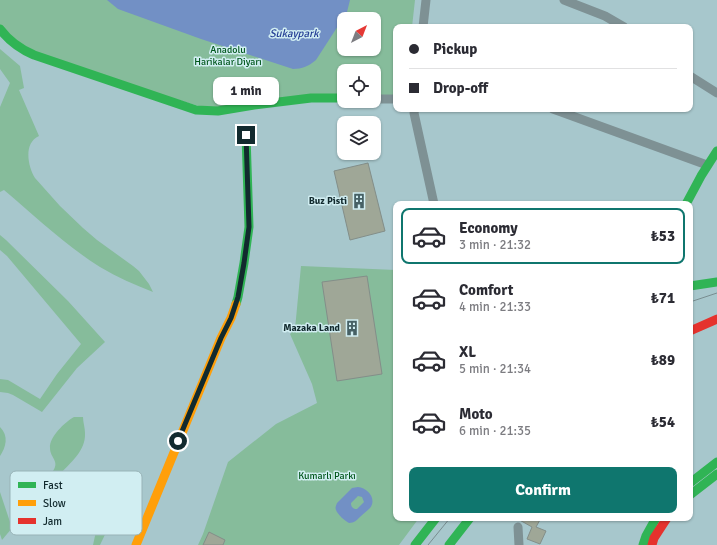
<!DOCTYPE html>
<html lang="en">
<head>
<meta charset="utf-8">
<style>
	:root { --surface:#fff; --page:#f2f2f3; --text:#2b2b33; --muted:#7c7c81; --line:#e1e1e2; --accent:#0f766e }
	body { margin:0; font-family:Signika,sans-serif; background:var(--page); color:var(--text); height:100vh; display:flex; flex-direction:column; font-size:15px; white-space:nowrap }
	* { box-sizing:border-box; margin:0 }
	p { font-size:13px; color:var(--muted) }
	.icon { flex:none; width:22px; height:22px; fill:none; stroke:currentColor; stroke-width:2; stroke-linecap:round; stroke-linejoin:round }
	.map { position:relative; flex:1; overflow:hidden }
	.panel { position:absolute; left:393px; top:201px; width:300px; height:320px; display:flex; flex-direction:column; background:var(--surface); border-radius:8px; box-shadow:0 1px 3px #0004 }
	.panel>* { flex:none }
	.hud { position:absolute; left:393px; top:24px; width:300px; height:88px; border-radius:8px; box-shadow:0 1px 3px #0004; display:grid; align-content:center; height:88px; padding:0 16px; background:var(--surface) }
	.needle { width:26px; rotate:42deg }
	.buttons { position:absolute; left:337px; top:12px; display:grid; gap:8px }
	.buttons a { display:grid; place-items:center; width:44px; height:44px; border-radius:8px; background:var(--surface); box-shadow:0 1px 3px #0004; font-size:20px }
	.end { position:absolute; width:18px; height:18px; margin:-9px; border:5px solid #122a2e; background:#fff; box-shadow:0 0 0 2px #fff }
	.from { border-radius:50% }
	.bubble { position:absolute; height:28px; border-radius:8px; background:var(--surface); box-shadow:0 1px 3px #0004; font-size:13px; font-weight:800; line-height:28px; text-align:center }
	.hud b { display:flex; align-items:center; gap:14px; height:38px; font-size:15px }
	.hud b+b { border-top:1px solid var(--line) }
	.hud i { width:10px; height:10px; background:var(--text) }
	ul { padding:7px 0 0; list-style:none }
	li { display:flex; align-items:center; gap:12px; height:56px; margin:0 8px 6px; padding:0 8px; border:2px solid transparent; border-radius:8px }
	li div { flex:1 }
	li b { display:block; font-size:15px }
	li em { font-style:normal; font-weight:800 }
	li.current { border-color:var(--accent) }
	li>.icon { width:36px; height:36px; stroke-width:1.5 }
	.cta { display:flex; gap:8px; margin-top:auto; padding:8px 16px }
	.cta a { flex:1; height:46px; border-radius:8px; background:var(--accent); color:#fff; font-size:16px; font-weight:800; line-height:46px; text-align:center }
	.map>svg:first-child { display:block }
	.green { fill:#86bc9b; fill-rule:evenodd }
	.water { fill:#7290c5; fill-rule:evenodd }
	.building { fill:#9fa797; stroke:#838e89 }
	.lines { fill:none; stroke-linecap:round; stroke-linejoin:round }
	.street { stroke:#7e9194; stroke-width:9 }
	.fast { stroke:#30b455; stroke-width:9 }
	.slow { stroke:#ff9f0a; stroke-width:9 }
	.jam { stroke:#e5322d; stroke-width:9 }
	.tram { stroke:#798d90; stroke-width:1 }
	.route { stroke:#122a2e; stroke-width:5 }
	.labels { text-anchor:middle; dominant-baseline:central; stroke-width:3; stroke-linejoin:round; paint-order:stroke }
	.park-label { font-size:10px; fill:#00561b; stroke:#d1eef2 }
	.poi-label { font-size:10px; font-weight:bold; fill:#122a2e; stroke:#d1eef2; text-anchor:end }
	.water-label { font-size:11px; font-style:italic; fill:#233d94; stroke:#d1eef2 }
	.key { fill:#d1eef2; stroke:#98b3b7; stroke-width:1 }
	.key-label { font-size:11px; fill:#122a2e }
</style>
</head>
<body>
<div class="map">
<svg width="717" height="545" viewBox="0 0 717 545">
	<rect width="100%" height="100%" fill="#a7c7cc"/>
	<g class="green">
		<path d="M0 0H415L412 27H396V99L374 100V71H344V101L291 102 225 114 24 53 0 27ZM344 19H374V49H344Z"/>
		<path d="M0 49 20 66 24 88 19 90 39 136C23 143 28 167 35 178L60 206 83 228 97 240 133 266 139 271 149 284 153 292C135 285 117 277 100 267 65 245 35 216 4 190L0 192V107L10 83 0 69Z"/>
		<polygon points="0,235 6,240 68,301 105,342 77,368 42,412 13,395 8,393 0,392 0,379 8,380 40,399 57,374 81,344 7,256 0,250"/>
		<polygon points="301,266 396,270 396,518 419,518 399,545 198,545 203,534 228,462 276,424 317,403 312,384 290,334 295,329"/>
		<path d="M74 417H83C83 422 85 428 85 433 86 451 70 463 59 475L53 471C60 461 50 458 50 448 49 437 65 422 74 417Z"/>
		<path d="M0 427C9 436 6 447 0 456Z"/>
		<polygon points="0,492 12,528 2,540 0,534"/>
		<polygon points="101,509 113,518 100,545 93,545"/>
	</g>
	<g class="water">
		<path d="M107 0H350L347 12 316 60C309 66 302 69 293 69L201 39 118 9Z"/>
		<path d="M358 487C368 488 377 499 370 508 367 511 363 514 360 517 357 520 354 523 349 523 345 521 338 515 336 510 335 507 336 506 337 503L352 488ZM358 496 362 497 364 502 357 509C353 509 351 507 351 503Z"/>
	</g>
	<g class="building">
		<polygon points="368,163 385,231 350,240 334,171"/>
		<polygon points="367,276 382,374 337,381 322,282"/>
		<polygon points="516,518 541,518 536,527 546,531 540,544 527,539 532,527"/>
		<polygon points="209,532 225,540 223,545 203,545"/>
	</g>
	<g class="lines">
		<g class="street">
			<polyline points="564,0 605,16 624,27"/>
			<polyline points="423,27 426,0"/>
			<polyline points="690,76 717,93"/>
			<polyline points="374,99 396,99"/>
			<polyline points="415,109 414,113 434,204"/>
			<polyline points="553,109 707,165"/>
			<polyline points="518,527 519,545"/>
		</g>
		<g class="fast">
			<path d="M0 29C9 41 20 49 34 55L196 110 218 111 254 105 311 98H344"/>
			<polyline points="686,204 701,176 717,151"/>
			<polyline points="690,286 717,282"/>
			<polyline points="236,304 238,297 244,263 249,227 246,135"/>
			<polyline points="690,483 717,462"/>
			<polyline points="690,495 717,474"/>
			<polyline points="415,545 436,518"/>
			<polyline points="449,545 470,518"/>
			<polyline points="643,545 646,536 656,518"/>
		</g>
		<polyline class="slow" points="136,545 221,338 231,318 236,304"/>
		<g class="jam">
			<polyline points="690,331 717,319"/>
			<polyline points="652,545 654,538 667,518"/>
		</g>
		<g class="tram">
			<polyline points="690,302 717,293"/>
			<polyline points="428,545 450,518"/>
		</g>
	</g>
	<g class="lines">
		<polyline class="route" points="178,441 221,338 231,318 238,297 244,263 249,227 246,135"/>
	</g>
	<defs>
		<g id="building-bare" transform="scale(1.2)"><path d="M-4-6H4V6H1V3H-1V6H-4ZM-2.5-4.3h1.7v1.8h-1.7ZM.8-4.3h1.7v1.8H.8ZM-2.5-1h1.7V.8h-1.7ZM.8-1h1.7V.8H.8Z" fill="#466165" stroke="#d1eef2" stroke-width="2.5" paint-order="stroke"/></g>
	</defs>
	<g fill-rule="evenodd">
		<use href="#building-bare" x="359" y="201"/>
		<use href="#building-bare" x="352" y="328"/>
	</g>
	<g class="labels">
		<g class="park-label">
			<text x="228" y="50">Anadolu<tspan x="228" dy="12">Harikalar Diyarı</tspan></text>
			<text x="327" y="476">Kumarlı Parkı</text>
		</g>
		<g class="poi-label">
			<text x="347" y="201">Buz Pisti</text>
			<text x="340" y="328">Mazaka Land</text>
		</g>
		<g class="water-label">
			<text x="294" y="33">Sukaypark</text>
		</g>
	</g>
	<rect x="10" y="471" width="132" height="64" rx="6" class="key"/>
	<rect x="18" y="482" width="18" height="6" fill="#30b455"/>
	<rect x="18" y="500" width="18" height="6" fill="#ff9f0a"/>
	<rect x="18" y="518" width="18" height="6" fill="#e5322d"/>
	<g class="key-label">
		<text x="43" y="489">Fast</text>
		<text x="43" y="507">Slow</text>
		<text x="43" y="525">Jam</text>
	</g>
</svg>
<div class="buttons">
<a><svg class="needle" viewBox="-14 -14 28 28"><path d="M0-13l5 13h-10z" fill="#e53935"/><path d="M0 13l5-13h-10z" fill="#7c7c81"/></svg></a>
<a><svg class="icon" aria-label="locate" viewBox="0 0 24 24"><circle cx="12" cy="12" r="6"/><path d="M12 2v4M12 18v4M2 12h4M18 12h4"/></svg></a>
<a><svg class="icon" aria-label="layers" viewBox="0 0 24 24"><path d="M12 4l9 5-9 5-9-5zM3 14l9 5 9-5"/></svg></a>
</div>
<i class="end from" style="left:178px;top:441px"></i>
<i class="end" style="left:246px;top:135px"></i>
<div class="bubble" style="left:213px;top:77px;width:66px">1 min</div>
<div class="hud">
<b><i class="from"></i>Pickup</b>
<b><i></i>Drop-off</b>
</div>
<section class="panel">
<ul>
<li class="current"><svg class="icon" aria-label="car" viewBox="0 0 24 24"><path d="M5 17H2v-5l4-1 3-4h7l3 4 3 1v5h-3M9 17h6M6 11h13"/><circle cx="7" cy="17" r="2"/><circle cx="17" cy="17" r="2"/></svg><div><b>Economy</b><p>3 min · 21:32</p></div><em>₺53</em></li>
<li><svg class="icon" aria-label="car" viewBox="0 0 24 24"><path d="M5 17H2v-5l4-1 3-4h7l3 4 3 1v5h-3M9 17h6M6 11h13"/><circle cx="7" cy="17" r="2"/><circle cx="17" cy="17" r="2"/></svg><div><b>Comfort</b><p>4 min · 21:33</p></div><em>₺71</em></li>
<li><svg class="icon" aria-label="car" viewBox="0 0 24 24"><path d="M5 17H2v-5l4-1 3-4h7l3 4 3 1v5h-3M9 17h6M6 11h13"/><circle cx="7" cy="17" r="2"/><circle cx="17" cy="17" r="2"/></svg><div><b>XL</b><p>5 min · 21:34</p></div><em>₺89</em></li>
<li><svg class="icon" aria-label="car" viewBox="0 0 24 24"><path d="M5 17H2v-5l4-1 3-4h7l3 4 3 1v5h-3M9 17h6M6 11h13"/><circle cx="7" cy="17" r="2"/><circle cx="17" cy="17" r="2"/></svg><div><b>Moto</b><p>6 min · 21:35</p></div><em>₺54</em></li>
</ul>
<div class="cta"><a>Confirm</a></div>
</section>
</div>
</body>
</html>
